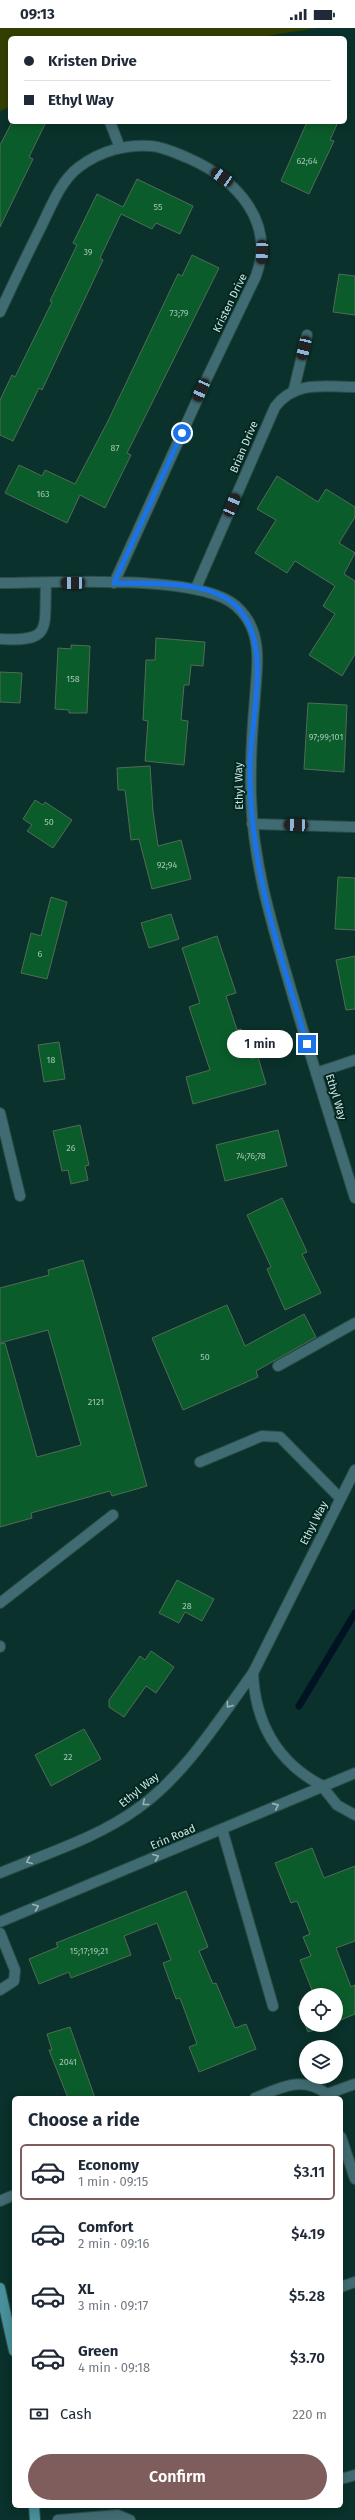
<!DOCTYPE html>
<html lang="en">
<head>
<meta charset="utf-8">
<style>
	:root { --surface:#fff; --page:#f2f2f3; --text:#1f2937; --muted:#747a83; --line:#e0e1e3; --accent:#7f5d5d }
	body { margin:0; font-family:"Fira Sans",sans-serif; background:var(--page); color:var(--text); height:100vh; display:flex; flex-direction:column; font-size:15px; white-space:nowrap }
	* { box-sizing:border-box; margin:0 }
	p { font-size:13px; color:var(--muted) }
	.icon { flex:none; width:22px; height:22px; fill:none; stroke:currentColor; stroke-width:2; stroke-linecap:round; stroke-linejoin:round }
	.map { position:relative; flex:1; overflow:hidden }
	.details { position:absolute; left:12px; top:2068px; width:331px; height:412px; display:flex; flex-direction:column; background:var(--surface); border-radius:6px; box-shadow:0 2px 10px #0003 }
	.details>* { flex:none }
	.top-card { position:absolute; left:8px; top:8px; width:339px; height:88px; border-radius:6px; box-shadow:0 2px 10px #0003; display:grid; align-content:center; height:88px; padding:0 16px; background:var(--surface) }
	.tools { position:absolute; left:299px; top:1960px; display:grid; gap:8px }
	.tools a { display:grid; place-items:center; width:44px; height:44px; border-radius:50%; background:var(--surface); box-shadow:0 2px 10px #0003; font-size:20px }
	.end { position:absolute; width:18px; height:18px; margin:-9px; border:5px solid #1a73e8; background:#fff; box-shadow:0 0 0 2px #fff }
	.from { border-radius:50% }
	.bubble { position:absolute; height:28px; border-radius:14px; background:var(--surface); box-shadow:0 2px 10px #0003; font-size:13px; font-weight:600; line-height:28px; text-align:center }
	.car { position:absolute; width:12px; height:24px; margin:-12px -6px; border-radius:5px; box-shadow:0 0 3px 1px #0007; background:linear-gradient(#222 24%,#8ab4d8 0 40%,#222 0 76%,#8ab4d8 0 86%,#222 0) }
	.top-card b { display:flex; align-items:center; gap:14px; height:38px; font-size:15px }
	.top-card b+b { border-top:1px solid var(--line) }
	.top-card i { width:10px; height:10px; background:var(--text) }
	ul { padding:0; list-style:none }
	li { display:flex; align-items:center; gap:12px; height:56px; margin:0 8px 6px; padding:0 8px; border:2px solid transparent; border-radius:6px }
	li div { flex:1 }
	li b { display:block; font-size:15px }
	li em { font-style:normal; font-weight:600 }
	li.selected { border-color:var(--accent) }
	li>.icon { width:36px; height:36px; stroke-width:1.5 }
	h2 { padding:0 16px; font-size:18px; line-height:48px }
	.pay { display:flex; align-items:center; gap:10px; height:44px; padding:0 16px; font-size:15px }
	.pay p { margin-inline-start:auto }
	.cta { display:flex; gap:8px; margin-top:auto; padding:8px 16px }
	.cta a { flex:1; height:46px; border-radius:24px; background:var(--accent); color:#fff; font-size:16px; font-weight:600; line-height:46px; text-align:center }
	.status { display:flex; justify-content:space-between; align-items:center; height:28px; padding:0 20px; background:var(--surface); direction:ltr }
	.status svg { height:11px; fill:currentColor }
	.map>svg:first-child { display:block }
	.green { fill:#333f00 }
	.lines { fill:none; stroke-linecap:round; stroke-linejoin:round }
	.stream { stroke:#001322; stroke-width:7 }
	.building { fill:#0b5c2b; stroke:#526b57 }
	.service-casing { stroke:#2a4e48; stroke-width:12 }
	.minor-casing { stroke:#2a4e48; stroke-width:12 }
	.secondary-casing { stroke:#2a4e48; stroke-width:12 }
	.service { stroke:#416b72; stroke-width:10 }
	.minor { stroke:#416b72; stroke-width:10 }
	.secondary { stroke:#48909b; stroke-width:10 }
	.oneway { stroke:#99b5b5 }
	.route { stroke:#1a73e8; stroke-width:5 }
	.labels { text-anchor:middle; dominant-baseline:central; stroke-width:4; stroke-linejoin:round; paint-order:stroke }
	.number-label { font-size:9px; fill:#a1c4b4 }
	.street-label { font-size:11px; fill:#d3e6e2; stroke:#002721 }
</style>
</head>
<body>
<div class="status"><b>09:13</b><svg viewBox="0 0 49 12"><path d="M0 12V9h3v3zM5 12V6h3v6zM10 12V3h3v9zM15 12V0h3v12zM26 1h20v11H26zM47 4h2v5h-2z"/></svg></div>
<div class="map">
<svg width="355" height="2492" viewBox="0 0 355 2492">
	<rect width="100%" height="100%" fill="#0a312b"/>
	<polygon class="green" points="0,0 317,0 254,10 10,10 10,79 0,83"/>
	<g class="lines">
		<polyline class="stream" points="299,1678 355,1585"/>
	</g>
	<g class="building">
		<polygon points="12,94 46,94 29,129 33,131 0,199 0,117"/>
		<polygon points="307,94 338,94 330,112 334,113 309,166 281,153"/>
		<polygon points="137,151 193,178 180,206 156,195 152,201 121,186 100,230 103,232 42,362 39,360 13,413 0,407 0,372 12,347 15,349 52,274 50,273 77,217 73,215 97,166 123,179"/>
		<polygon points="192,227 219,240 127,425 131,427 105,480 80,467 67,495 5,465 19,437 42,448 45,442 75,456 108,393 178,246 182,248"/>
		<polygon points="339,246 355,248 355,287 333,284"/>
		<polygon points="277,448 318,474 326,461 355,479 355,489 339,515 355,525 344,546 355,553 355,626 342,648 309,627 335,586 323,578 335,558 295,533 287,545 255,525 276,492 257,481"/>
		<polygon points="156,610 205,614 203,638 191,637 189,657 184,657 181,692 188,693 184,737 145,733 148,693 143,692 146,632 155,632"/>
		<polygon points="71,617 90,618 87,685 69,685 69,682 55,681 58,620 71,621"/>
		<polygon points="0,644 22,645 20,675 0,674"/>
		<polygon points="308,675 347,677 344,744 304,741"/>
		<polygon points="150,738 153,783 158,818 181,812 191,851 152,861 139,811 131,812 125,762 118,762 117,740"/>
		<polygon points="35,772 43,777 45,774 72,792 53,820 27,803 32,797 23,791"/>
		<polygon points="338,849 355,850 355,902 335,901"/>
		<polygon points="51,869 67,874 47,951 21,945 31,905 41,908"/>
		<polygon points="171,886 179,911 149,920 141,895"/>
		<polygon points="217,908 236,965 226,968 237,1002 241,1001 251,1031 258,1029 266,1056 193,1076 186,1049 210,1042 189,979 200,975 182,920"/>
		<polygon points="355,928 355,981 346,982 336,932"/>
		<polygon points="59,1014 65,1051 44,1054 38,1017"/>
		<polygon points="80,1097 89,1137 85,1138 88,1152 71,1156 68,1142 62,1143 53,1103"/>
		<polygon points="278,1102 287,1138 225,1153 216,1117"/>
		<polygon points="282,1170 307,1224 302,1226 321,1265 285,1282 267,1241 271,1239 247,1187"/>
		<polygon points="83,1232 147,1458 112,1468 110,1463 31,1485 32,1490 0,1499 0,1316 5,1315 37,1429 81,1417 48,1302 0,1315 0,1260 49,1247 48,1242"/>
		<polygon points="227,1277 245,1318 304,1286 316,1309 256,1343 258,1349 183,1382 152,1310"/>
		<polygon points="177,1552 214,1571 202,1593 185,1584 179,1595 159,1585"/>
		<polygon points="151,1623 174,1639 156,1665 146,1658 124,1689 109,1679 109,1672 140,1628 145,1632"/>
		<polygon points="84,1701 101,1731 51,1758 35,1727"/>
		<polygon points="312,1820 324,1850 355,1838 355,1913 336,1920 351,1959 355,1957 355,1986 336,1994 336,1967 314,1967 300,1932 311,1928 303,1909 310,1906 297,1873 291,1875 275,1835"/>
		<polygon points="186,1863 208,1919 199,1923 213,1956 216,1955 235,2000 246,1996 256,2021 199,2044 189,2019 197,2016 180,1970 176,1971 163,1935 171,1932 157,1895 124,1908 131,1927 71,1950 69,1944 39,1956 29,1931 58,1919 56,1915"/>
		<polygon points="306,1976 306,1997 327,1997 308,2004 298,1979"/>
		<polygon points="70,1999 95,2070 68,2070 49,2022 52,2022 47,2006"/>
	</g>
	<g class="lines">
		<g class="service-casing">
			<g id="service">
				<polyline points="110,94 120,120"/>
				<polyline points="294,361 307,307"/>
				<path d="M0 611C53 614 44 601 46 555"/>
				<polyline points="316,1045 355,1032"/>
				<polyline points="278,1338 355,1295"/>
				<polyline points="200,1434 262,1408 280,1409 340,1470"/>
				<polyline points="0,1575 113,1487"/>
				<polyline points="0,1618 0,1619"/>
				<polyline points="321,1757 337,1777 355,1787"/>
				<polyline points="222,1801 273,1978"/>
				<polyline points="0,1905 15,1942 14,1953 0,1962"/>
				<path d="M255 2070C280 2060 302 2047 327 2066"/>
				<polyline points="328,2070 327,2066 355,2056"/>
				<polyline points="341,2109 355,2151"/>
				<polyline points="0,2173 14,2167"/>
				<polyline points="341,2451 355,2447"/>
				<polyline points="58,2492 118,2487 130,2492"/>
			</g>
		</g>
		<g class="minor-casing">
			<g id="minor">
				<path d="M0 284C12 258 25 231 38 205 50 182 59 154 79 139 100 123 126 116 151 118 164 119 176 125 188 130 236 151 276 193 256 248L208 348 114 555"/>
				<path d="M0 555C51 555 200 545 236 578 244 585 251 596 254 606 260 627 256 650 255 670 252 703 250 736 251 769 253 837 273 900 292 965 312 1034 334 1102 355 1170"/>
				<path d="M196 560 275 379C295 352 324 359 355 359"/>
				<polyline points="252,796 355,799"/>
				<polyline points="0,1085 20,1168"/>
				<path d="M321 1757C277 1734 255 1694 253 1645L355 1442"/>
				<path d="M0 1845C45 1826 97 1810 137 1781 185 1747 218 1693 253 1645"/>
				<polyline points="0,1894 355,1745"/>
				<polyline points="341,2259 355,2254"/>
			</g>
		</g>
		<g class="secondary-casing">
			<g id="secondary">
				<polyline points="0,2260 14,2323"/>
				<polyline points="34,2478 35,2492"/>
			</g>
		</g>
		<use href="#service" class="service"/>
		<use href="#minor" class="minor"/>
		<use href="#secondary" class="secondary"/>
	</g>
	<defs><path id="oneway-chevron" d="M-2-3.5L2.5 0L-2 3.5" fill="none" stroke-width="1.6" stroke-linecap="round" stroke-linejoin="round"/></defs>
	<g class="oneway">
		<use href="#oneway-chevron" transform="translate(229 1677) rotate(126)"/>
		<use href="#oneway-chevron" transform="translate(145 1775) rotate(141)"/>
		<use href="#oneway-chevron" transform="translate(276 1778) rotate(-24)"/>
		<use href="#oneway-chevron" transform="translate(156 1829) rotate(-23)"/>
		<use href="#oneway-chevron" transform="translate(29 1833) rotate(157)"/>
		<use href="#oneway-chevron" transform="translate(36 1879) rotate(-23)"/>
	</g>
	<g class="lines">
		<path class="route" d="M182 405 114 555C150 556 212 551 238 580 273 618 250 692 250 739 249 839 279 922 307 1016"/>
	</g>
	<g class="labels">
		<g class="number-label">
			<text x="307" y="133">62;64</text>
			<text x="158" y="179">55</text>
			<text x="88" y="224">39</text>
			<text x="179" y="285">73;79</text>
			<text x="115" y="420">87</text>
			<text x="43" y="466">163</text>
			<text x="73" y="651">158</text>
			<text x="326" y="709">97;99;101</text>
			<text x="49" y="794">50</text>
			<text x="167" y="837">92;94</text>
			<text x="40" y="926">6</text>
			<text x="51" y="1032">18</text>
			<text x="71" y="1120">26</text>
			<text x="251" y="1128">74;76;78</text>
			<text x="205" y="1329">50</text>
			<text x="96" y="1374">2121</text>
			<text x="187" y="1578">28</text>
			<text x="68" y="1729">22</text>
			<text x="89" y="1923">15;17;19;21</text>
			<text x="68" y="2034">2041</text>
		</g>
		<g class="street-label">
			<text transform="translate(230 275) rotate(-64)">Kristen Drive</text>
			<text transform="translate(244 419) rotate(-67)">Brian Drive</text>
			<text transform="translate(239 758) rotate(-91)">Ethyl Way</text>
			<text transform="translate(336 1069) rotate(73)">Ethyl Way</text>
			<text transform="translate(314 1495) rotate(-63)">Ethyl Way</text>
			<text transform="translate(139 1762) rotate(-39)">Ethyl Way</text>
			<text transform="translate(173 1809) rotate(-23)">Erin Road</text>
		</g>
	</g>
</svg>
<div class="tools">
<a><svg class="icon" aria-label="locate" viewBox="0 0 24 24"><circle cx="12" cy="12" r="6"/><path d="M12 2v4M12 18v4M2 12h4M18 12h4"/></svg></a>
<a><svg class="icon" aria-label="layers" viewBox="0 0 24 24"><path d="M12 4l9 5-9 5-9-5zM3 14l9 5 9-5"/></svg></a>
</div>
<i class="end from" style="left:182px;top:405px"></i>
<i class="end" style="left:307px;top:1016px"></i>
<div class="bubble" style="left:227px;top:1002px;width:66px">1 min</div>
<i class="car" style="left:222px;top:149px;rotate:304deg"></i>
<i class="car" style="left:262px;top:224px;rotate:182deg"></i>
<i class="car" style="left:304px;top:320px;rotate:193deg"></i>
<i class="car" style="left:201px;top:362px;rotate:204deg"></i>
<i class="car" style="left:232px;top:477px;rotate:23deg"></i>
<i class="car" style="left:73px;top:555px;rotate:270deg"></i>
<i class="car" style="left:296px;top:797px;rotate:272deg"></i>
<div class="top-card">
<b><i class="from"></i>Kristen Drive</b>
<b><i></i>Ethyl Way</b>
</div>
<section class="details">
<h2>Choose a ride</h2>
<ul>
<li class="selected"><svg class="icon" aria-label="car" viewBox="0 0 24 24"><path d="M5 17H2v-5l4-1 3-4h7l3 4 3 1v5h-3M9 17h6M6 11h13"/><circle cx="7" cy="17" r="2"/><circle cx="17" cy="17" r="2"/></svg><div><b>Economy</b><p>1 min · 09:15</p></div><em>$3.11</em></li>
<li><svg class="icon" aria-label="car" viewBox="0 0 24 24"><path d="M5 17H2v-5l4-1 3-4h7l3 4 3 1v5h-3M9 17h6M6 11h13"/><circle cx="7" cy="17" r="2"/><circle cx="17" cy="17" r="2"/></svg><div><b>Comfort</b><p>2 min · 09:16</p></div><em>$4.19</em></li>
<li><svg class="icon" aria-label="car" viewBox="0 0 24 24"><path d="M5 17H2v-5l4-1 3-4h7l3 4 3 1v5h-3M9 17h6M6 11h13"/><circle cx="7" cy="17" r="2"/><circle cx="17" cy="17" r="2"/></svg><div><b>XL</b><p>3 min · 09:17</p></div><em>$5.28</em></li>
<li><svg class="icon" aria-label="car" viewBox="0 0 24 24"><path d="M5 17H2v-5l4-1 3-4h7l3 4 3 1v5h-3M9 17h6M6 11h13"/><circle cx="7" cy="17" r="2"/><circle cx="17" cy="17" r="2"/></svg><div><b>Green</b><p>4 min · 09:18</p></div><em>$3.70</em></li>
</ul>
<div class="pay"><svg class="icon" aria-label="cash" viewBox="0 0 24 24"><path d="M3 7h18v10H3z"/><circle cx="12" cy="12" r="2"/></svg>Cash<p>220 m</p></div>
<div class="cta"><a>Confirm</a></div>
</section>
</div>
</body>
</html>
